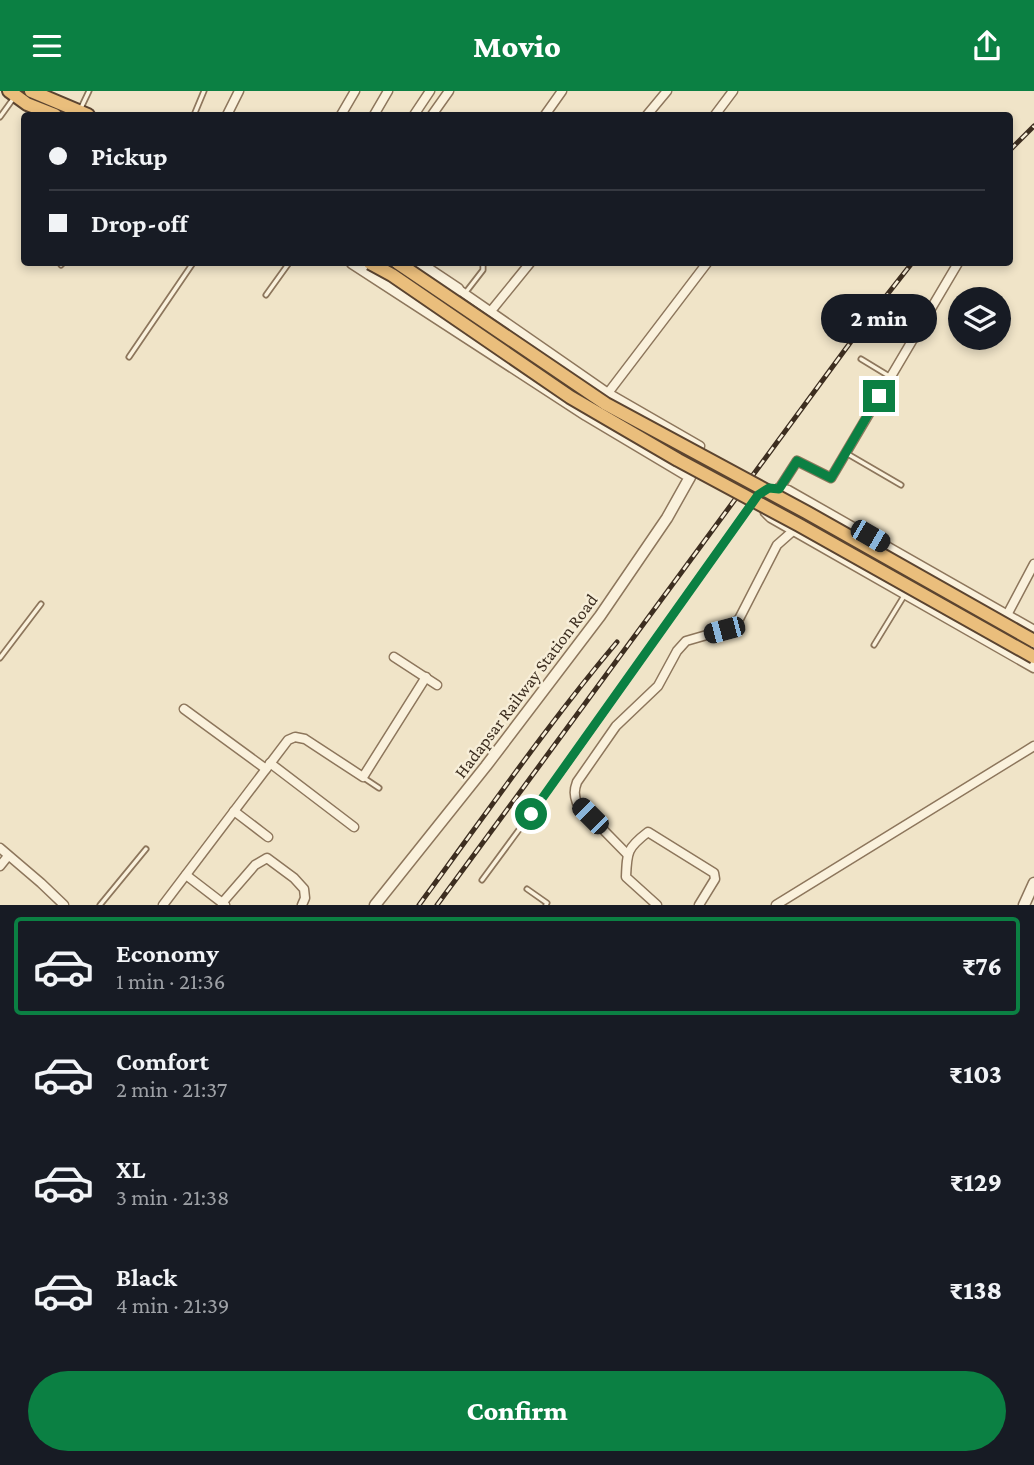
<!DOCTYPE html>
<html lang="en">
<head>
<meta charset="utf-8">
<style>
	:root { --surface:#171b24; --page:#242831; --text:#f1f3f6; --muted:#9ea1a6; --line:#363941; --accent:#0b8043 }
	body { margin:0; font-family:"Crimson Pro",serif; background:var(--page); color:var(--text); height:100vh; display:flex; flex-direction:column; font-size:26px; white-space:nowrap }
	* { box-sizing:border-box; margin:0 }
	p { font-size:23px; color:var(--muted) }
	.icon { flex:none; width:38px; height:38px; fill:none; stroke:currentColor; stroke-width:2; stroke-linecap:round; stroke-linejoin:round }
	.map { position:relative; height:814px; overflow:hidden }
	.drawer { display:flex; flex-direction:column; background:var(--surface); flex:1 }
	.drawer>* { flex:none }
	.banner { position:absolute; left:21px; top:21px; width:992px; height:154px; border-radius:7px; box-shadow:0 4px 10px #0003; display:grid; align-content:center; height:154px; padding:0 28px; background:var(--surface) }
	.tools { position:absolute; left:948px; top:196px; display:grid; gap:14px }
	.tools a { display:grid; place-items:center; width:63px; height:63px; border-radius:50%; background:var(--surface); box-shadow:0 4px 10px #0003; font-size:35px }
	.end { position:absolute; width:32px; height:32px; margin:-16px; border:9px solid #0b8043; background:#fff; box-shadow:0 0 0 4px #fff }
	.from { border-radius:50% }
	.bubble { position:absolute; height:49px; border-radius:24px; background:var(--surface); box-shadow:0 4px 10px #0003; font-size:23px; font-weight:800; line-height:49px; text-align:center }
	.car { position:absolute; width:21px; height:42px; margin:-21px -10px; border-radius:9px; box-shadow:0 0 5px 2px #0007; background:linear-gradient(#222 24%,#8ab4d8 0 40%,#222 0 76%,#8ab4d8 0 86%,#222 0) }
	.banner b { display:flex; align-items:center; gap:24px; height:66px; font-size:26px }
	.banner b+b { border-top:2px solid var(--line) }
	.banner i { width:18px; height:18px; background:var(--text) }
	ul { padding:12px 0 0; list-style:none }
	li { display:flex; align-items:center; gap:21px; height:98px; margin:0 14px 10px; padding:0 14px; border:4px solid transparent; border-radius:7px }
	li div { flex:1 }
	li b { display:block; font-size:26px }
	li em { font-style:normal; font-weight:800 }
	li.active { border-color:var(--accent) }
	li>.icon { width:63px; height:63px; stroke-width:1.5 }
	.cta { display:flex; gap:14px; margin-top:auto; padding:14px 28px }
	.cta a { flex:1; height:80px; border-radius:42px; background:var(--accent); color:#fff; font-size:28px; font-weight:800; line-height:80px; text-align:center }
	header { display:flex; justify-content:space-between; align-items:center; height:91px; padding:0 28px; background:var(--accent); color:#fff; font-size:32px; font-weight:800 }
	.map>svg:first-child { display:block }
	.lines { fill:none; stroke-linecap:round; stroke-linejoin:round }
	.service-casing { stroke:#8d765c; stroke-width:7 }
	.minor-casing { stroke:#8d765c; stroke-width:11 }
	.tertiary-casing { stroke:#8d765c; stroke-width:13 }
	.trunk-casing { stroke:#5b4430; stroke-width:16 }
	.service { stroke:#faf1dc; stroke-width:3.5 }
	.minor { stroke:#faf1dc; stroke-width:8 }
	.tertiary { stroke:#faf1dc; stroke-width:10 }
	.trunk { stroke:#eabe7c; stroke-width:12 }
	.rail-casing { stroke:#3d2e20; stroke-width:5 }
	.rail { stroke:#f7eed8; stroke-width:2.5; stroke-dasharray:8; stroke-linecap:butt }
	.trunk-bridge-casing { stroke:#5b4430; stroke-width:16; stroke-linecap:butt }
	.trunk-bridge { stroke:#eabe7c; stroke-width:12 }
	.route { stroke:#0b8043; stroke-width:9 }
	.labels { text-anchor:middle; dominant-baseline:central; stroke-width:5; stroke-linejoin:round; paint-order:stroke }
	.street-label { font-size:18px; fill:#3d2e20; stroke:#f7eed8 }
</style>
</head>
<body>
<header><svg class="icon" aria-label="menu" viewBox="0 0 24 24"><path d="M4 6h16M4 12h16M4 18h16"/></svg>Movio<svg class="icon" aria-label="share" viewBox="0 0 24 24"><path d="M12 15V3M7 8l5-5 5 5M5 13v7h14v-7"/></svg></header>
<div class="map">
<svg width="1034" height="814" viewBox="0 0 1034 814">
	<rect width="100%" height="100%" fill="#f0e4c8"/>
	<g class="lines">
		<g class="service-casing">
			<g id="service">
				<polyline points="80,19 89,0"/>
				<polyline points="194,24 204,0"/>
				<polyline points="0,26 13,8"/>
				<polyline points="61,174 63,172"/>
				<polyline points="466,201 483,179 483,172"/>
				<polyline points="266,204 289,172"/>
				<polyline points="129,266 193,172"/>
				<polyline points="861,268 889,285"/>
				<polyline points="846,362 901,394"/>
				<polyline points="874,554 904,505"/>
				<polyline points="0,567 41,513"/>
				<polyline points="364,687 379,697"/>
				<polyline points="482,789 563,679 745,422 762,402"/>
				<polyline points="527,798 547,812 546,814"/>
				<polyline points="100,814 146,758"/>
			</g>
		</g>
		<g class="minor-casing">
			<g id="minor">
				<polyline points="227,24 239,0"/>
				<polyline points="341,24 355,0"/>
				<polyline points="374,24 388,0"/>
				<polyline points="414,24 430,0"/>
				<polyline points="432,24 449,0"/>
				<polyline points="545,24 562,0"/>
				<polyline points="647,24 667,0"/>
				<polyline points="715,24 733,0"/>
				<polyline points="458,198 608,302 700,355"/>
				<polyline points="491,220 530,172"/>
				<polyline points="608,302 707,172"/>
				<polyline points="779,398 797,370 831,387 958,172"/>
				<polyline points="1007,524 1034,473"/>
				<polyline points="394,566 437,594"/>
				<polyline points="184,618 266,678"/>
				<polyline points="270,672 354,736"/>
				<polyline points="234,720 268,746"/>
				<polyline points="0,757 41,792 64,814"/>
				<path d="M627 763 577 712C574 704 574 699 577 691L616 635 658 595 677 560 686 550 724 539 739 528 777 454 794 439"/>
				<polyline points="0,775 8,765"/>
				<polyline points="186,784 225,814"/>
				<polyline points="222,812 255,774 267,767 294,787 304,798 305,807 302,814"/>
				<polyline points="163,814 288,649 295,646 305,648 363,686 426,586"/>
				<path d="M657 814 626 786C627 761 627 757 648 741L714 782 715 788 699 814"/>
				<polyline points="776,814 1034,655"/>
			</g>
		</g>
		<g class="tertiary-casing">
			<g id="tertiary">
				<polyline points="352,172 586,324 690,386 667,427 600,525 486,675 375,814"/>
				<polyline points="419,172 458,198 449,212"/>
				<polyline points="1034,540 788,400 779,398 766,421 771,426 1034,576"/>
				<polyline points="1024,814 1034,792"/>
			</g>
		</g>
		<g class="trunk-casing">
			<g id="trunk">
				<polyline points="9,0 27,13 55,24"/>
				<polyline points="31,0 88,24"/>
			</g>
		</g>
		<use href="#service" class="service"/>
		<use href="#minor" class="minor"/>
		<use href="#tertiary" class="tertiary"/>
		<use href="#trunk" class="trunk"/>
		<g class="rail-casing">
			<g id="rail">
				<polyline points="1010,59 1034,35"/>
				<path d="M419 814C484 726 546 635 617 551"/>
				<polyline points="437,814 861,237 912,172"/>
			</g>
		</g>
		<use href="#rail" class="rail"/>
		<g class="trunk-bridge-casing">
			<g id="trunk-bridge">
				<polyline points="370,172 392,184 570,306 678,369 799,434 1034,566"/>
				<polyline points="398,172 606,313 806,421 1034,550"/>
			</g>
		</g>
		<use href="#trunk-bridge" class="trunk-bridge"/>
	</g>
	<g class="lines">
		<polyline class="route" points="531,723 758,404 769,397 779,398 797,370 831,387 879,305"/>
	</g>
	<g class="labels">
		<g class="street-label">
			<text transform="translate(526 595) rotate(-53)">Hadapsar Railway Station Road</text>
		</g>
	</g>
</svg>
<div class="tools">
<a><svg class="icon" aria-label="layers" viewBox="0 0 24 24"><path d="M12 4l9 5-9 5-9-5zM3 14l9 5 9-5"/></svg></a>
</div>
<i class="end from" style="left:531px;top:723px"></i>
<i class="end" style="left:879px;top:305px"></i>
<div class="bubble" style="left:821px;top:203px;width:116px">2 min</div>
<i class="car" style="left:870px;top:445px;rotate:120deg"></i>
<i class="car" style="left:724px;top:539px;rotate:255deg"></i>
<i class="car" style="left:590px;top:725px;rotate:315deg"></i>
<div class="banner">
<b><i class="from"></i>Pickup</b>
<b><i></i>Drop-off</b>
</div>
</div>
<section class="drawer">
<ul>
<li class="active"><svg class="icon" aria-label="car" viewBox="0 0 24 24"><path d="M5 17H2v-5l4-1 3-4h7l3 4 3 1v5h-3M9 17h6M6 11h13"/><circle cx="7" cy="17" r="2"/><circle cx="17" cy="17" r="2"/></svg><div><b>Economy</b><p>1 min · 21:36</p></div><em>₹76</em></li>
<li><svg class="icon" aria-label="car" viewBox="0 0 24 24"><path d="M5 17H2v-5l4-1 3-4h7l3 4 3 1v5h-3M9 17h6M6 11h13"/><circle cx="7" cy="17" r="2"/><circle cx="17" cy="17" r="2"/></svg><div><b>Comfort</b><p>2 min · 21:37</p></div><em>₹103</em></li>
<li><svg class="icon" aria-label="car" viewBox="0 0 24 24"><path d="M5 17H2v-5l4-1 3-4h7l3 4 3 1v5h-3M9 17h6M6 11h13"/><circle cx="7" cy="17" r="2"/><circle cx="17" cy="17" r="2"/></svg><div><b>XL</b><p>3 min · 21:38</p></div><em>₹129</em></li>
<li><svg class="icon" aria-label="car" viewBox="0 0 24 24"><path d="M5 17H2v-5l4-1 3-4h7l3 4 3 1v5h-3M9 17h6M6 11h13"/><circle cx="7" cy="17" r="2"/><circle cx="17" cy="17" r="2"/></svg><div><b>Black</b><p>4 min · 21:39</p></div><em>₹138</em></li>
</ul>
<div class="cta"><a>Confirm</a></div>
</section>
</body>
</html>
